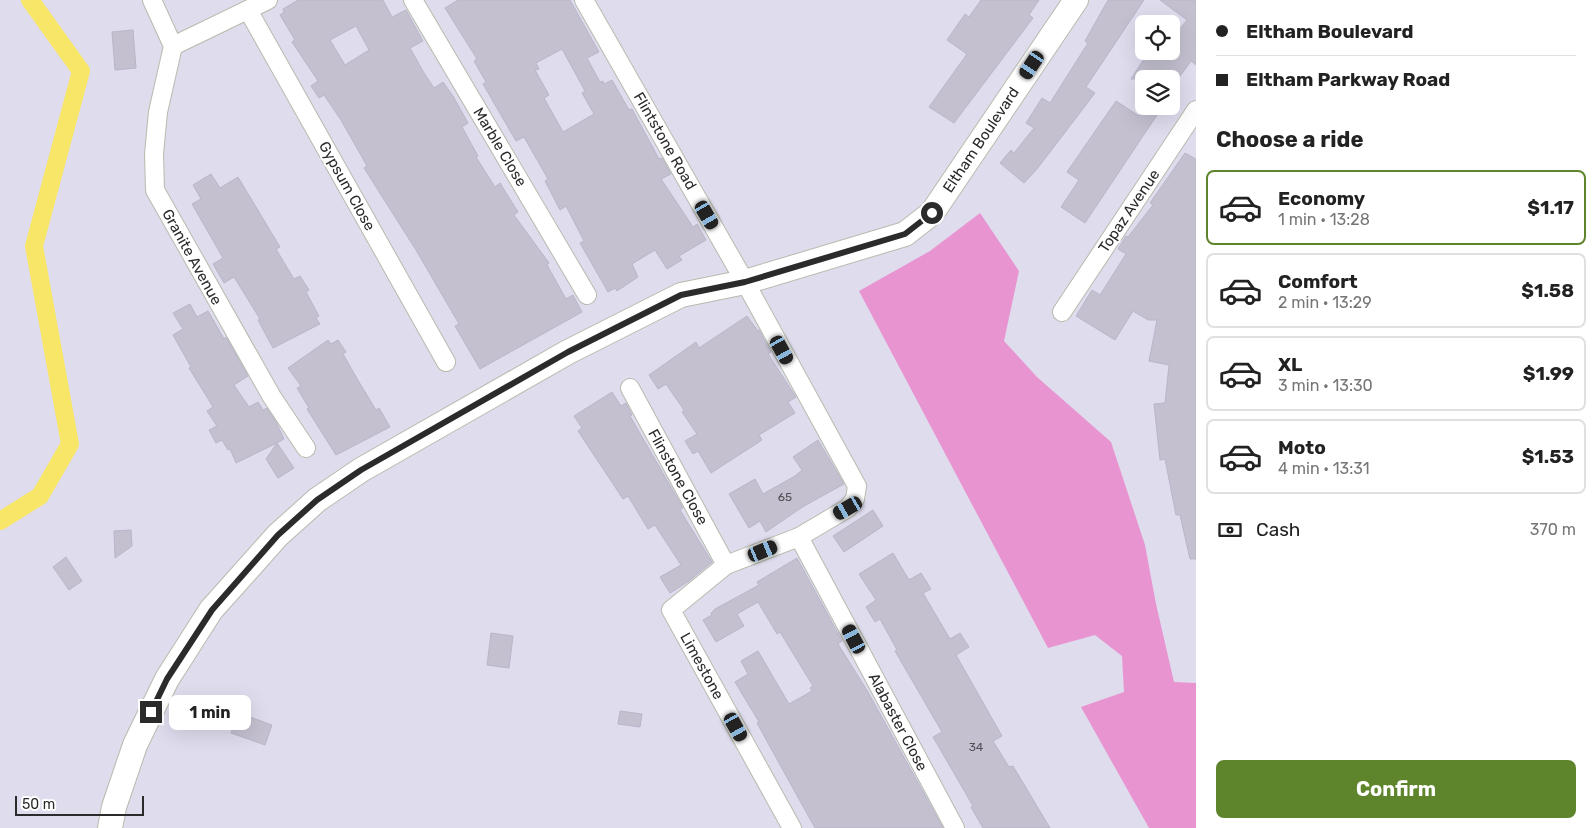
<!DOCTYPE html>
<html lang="en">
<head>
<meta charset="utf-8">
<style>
	:root { --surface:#fff; --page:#f2f2f2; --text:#222; --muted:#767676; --line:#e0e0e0; --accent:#5f852c }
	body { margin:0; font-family:Rubik,sans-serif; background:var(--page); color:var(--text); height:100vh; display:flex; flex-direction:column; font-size:19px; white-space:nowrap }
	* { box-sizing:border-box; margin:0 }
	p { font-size:16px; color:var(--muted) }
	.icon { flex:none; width:28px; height:28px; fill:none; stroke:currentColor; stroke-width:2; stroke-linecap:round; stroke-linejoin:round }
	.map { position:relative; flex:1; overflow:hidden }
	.sheet { display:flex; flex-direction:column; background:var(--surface); width:400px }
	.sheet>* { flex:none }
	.banner { display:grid; align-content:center; height:110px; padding:0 20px; background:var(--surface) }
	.controls { position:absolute; left:1135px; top:15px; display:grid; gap:10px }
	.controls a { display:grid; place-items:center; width:45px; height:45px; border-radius:8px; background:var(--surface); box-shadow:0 5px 20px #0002; font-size:25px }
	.scale { position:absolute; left:15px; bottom:12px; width:129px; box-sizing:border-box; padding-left:5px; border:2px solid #2b2b2b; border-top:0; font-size:14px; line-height:18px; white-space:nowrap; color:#2b2b2b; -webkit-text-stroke:4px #fff; paint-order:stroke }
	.end { position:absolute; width:22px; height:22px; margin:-11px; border:6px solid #2b2b2b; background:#fff; box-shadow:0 0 0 2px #fff }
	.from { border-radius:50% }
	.bubble { position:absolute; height:35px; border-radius:8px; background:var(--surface); box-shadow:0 5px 20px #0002; font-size:16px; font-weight:700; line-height:35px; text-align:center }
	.car { position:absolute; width:15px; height:30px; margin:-15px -8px; border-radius:6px; box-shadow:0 0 4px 1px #0007; background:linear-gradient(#222 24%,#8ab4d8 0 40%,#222 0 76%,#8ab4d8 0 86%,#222 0) }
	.banner b { display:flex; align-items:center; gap:18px; height:48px; font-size:19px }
	.banner b+b { border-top:1px solid var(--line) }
	.banner i { width:12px; height:12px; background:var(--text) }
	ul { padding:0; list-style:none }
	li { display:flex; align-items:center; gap:15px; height:75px; margin:0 10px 8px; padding:0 10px; border:2px solid var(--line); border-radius:8px }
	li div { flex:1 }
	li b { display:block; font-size:19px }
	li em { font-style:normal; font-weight:700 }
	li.current { border-color:var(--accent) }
	li>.icon { width:45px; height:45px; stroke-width:1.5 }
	h2 { padding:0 20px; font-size:22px; line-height:60px }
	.pay { display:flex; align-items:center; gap:12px; height:55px; padding:0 20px; font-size:19px }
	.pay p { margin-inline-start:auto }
	.action { display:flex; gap:10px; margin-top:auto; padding:10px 20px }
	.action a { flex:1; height:58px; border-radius:8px; background:var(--accent); color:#fff; font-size:20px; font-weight:700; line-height:58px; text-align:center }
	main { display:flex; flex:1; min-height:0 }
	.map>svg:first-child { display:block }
	.green { fill:#e894d1 }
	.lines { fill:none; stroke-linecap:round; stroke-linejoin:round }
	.canal { stroke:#f7e667; stroke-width:18 }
	.building { fill:#c4c0d0; stroke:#bab5c9; fill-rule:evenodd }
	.street-casing { stroke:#b5bcac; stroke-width:20 }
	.secondary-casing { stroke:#b5bcac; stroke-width:26 }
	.street { stroke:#fff; stroke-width:18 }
	.secondary { stroke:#fff; stroke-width:24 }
	.route { stroke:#2b2b2b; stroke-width:6 }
	.labels { text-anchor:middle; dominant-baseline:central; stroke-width:4; stroke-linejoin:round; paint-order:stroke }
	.number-label { font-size:12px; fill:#515054 }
	.street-label { font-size:15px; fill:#2b2b2b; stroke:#fff }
</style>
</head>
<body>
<main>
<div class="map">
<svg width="1196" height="828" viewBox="0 0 1196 828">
	<rect width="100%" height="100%" fill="#dfdcee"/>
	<polygon class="green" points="980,213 1019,271 1004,341 1037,377 1111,442 1145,545 1156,604 1174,682 1196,683 1196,828 1149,828 1081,707 1124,692 1122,656 1095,635 1048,648 859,291 930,251"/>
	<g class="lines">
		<polyline class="canal" points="0,521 40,496 70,444 34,246 81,71 30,0"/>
	</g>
	<g class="building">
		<path d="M298 0H383L392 17 406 10 423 41 410 48 424 73 434 88 443 82 453 96 468 123 462 127 478 156 476 157 495 187 500 183 518 212 514 215 549 263 547 265 566 299 573 295 582 312 480 369 455 326 459 324 416 250 364 168 367 166 341 120 324 95 319 98 311 86 318 81 292 42 295 40 280 15 284 12 283 9ZM356 26 369 50 345 65 330 40Z"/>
		<path d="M458 0H570L599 52 587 58 600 82 603 81 604 84 612 80 629 110 632 109 659 159 662 158 671 174 661 179 693 227 697 224 706 240 679 256 682 260 667 269 655 250 632 264 638 277 617 291 615 288 608 292 580 243 584 241 566 206 560 210 545 181 548 179 524 137 516 141 483 84 486 82 474 61 477 59 445 8ZM562 49 585 91 582 93 594 114 563 132 544 98 549 95 535 70 539 69 536 63Z"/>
		<polygon points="981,0 1039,0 1029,15 1033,18 954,123 929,107 967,54 947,40 965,14 969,17"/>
		<polygon points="1108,0 1144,0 1086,87 1095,93 1037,169 1024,183 1000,163 1011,150 1014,153 1034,128 1026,123 1042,98 1050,103 1088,43 1085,41"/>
		<polygon points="1160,0 1196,0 1196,65 1191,61 1178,79 1131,79 1149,51 1171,51 1171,40 1187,20"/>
		<polygon points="133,30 136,68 115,70 112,32"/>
		<polygon points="1116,101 1139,116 1146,106 1163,106 1085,223 1061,207 1079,180 1067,172"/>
		<polygon points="1185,153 1196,159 1196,559 1190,559 1180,515 1176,515 1165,459 1160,460 1154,404 1165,403 1169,365 1149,361 1157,320 1148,320 1133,311 1115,340 1076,316 1092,290 1100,295 1126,254 1118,249 1126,236 1128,237 1153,205 1150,203"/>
		<polygon points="211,174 220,188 238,177 280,247 276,249 294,279 300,276 309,290 306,292 319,316 316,318 320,324 273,348 258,320 260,319 234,277 224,283 213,264 223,258 192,204 201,199 193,185"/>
		<polygon points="190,304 197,317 208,311 224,339 226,337 248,376 234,385 249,407 258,402 263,410 267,408 276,422 284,439 277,443 294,468 278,478 266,459 277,443 236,463 230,449 228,450 222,440 216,443 209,430 217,426 207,411 213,407 189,368 191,367 173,335 183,329 173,313"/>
		<polygon points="747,316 758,331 759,330 771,352 768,354 796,397 788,402 795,413 759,435 762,440 711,473 698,451 693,454 685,441 697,434 682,412 684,410 666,384 658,389 649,375 696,342 699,348"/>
		<polygon points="328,340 331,344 338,340 346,352 343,354 359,382 376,410 379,408 390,427 336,455 307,409 309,408 297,388 301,386 288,368"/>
		<polygon points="612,392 621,406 626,403 632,415 630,416 683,508 680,510 712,562 689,581 670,593 660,577 681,565 655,525 648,529 628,496 623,499 578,431 582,428 574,416"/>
		<polygon points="818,440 844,484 804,506 766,532 760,521 749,528 729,494 755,479 763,494 795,476 802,470 793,457"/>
		<polygon points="873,510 883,526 844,552 833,536"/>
		<polygon points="131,530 132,546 115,558 114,531"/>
		<polygon points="893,553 909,580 921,573 931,589 923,593 950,639 960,633 969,647 956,655 1002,736 993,741 1009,767 1013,766 1050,828 983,828 971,807 973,806 933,737 942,732 895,651 897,650 880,619 875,622 866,607 876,600 859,574"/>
		<polygon points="66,557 82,581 69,590 53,567"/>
		<polygon points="797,558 842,641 838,644 868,692 943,828 815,828 774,754 757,723 759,722 735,682 748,674 741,661 758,651 789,704 812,691 810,688 813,686 780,632 777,634 758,602 737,614 744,626 716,642 703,620 712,615 711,613 715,609 759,585 757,582"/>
		<polygon points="491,633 513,636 509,668 487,665"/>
		<polygon points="620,711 642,714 640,727 618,724"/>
		<polygon points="239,713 272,725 265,745 231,733"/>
	</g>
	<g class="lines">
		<g class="street-casing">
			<g id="street">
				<polyline points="152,0 173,46 158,112 154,154 155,190 272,397 306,448"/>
				<polyline points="413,0 587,295"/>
				<polyline points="584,0 745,282 857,486 855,499 848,508 799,537 726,565 671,610 792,828"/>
				<polyline points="248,10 446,362"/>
				<polyline points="173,46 268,0"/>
				<polyline points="1062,312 1196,110"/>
				<polyline points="630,388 726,565"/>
				<polyline points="799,537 955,828"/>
			</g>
		</g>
		<g class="secondary-casing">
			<polyline id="secondary" points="110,828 114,807 135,745 167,679 211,610 278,535 317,500 361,470 568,352 681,295 745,282 905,234 932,213 1076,0"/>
		</g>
		<use href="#street" class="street"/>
		<use href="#secondary" class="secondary"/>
	</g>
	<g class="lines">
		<polyline class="route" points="151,712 167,679 212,610 278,535 317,500 361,470 568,352 681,295 745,282 905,234 932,213"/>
	</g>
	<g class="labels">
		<g class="number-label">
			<text x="785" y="497">65</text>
			<text x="976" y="747">34</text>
		</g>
		<g class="street-label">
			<text transform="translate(981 140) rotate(-56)">Eltham Boulevard</text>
			<text transform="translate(665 141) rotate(60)">Flintstone Road</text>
			<text transform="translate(500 147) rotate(59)">Marble Close</text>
			<text transform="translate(347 186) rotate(61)">Gypsum Close</text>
			<text transform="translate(1129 211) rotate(-56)">Topaz Avenue</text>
			<text transform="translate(192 257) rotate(61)">Granite Avenue</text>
			<text transform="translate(678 477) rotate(61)">Flinstone Close</text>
			<text transform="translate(702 666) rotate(61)">Limestone</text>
			<text transform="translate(898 722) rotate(62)">Alabaster Close</text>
		</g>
	</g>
</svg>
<div class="controls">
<a><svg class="icon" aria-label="locate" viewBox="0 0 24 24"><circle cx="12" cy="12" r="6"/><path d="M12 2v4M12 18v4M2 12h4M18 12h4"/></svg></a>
<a><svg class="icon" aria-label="layers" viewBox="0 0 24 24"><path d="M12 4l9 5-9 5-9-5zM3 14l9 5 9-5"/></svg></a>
</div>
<div class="scale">50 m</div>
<i class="end from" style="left:932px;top:213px"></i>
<i class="end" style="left:151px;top:712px"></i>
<div class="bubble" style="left:169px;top:695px;width:82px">1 min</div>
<i class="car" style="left:1032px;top:65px;rotate:214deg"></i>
<i class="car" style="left:707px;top:215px;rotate:150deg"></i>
<i class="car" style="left:782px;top:350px;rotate:151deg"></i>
<i class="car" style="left:848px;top:508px;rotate:240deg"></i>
<i class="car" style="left:763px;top:551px;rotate:68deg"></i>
<i class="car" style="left:854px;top:639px;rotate:332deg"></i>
<i class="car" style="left:736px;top:727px;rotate:151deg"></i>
</div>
<section class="sheet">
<div class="banner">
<b><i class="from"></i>Eltham Boulevard</b>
<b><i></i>Eltham Parkway Road</b>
</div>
<h2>Choose a ride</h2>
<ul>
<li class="current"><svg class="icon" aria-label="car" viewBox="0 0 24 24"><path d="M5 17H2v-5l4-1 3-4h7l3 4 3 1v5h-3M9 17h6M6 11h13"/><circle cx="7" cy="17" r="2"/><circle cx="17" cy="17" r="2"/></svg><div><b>Economy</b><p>1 min · 13:28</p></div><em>$1.17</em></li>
<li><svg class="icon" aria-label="car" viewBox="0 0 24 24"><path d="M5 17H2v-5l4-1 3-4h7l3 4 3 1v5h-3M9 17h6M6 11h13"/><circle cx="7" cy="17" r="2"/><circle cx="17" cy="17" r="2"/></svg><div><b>Comfort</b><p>2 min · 13:29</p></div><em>$1.58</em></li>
<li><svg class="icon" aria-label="car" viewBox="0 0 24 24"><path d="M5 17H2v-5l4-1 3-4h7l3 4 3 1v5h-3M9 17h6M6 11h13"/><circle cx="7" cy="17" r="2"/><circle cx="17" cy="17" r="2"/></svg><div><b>XL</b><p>3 min · 13:30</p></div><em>$1.99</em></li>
<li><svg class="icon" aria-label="car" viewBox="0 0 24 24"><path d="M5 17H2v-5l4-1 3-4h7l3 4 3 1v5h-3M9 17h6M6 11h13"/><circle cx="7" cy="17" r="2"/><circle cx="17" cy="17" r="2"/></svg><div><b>Moto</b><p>4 min · 13:31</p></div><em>$1.53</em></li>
</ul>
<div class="pay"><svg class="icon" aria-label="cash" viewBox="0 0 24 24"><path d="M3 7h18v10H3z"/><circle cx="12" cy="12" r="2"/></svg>Cash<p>370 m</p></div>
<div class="action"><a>Confirm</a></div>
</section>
</main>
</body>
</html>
